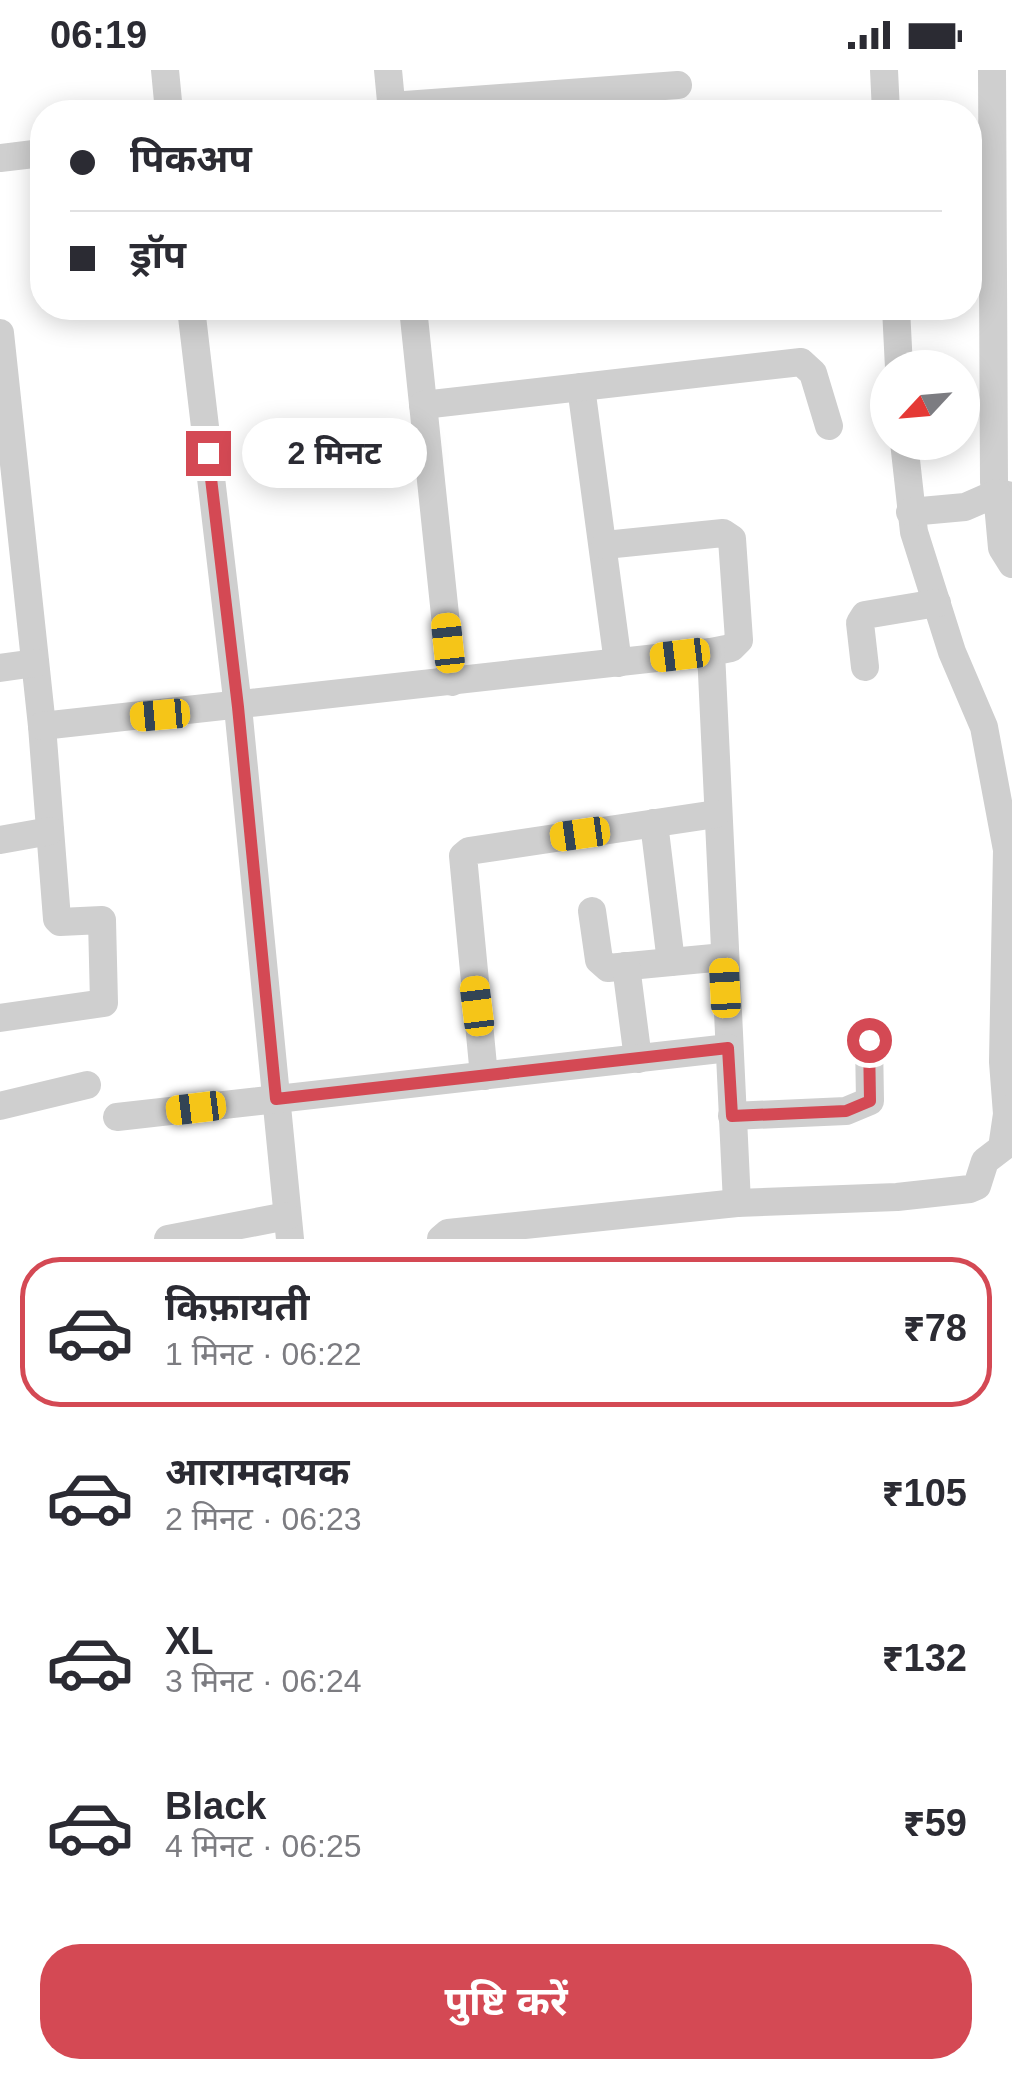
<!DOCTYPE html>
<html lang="hi">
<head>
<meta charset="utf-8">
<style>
	:root { --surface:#fff; --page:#f7f7f7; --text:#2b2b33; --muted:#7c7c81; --line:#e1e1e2; --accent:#d44954 }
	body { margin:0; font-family:Helvetica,"Noto Sans Devanagari",sans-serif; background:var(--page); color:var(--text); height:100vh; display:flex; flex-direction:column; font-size:38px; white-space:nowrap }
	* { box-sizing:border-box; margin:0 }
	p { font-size:32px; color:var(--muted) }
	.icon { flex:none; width:55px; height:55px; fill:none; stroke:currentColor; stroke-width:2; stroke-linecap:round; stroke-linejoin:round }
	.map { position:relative; height:1169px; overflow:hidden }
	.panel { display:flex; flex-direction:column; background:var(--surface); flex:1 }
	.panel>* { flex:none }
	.banner { position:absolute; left:30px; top:30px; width:952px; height:220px; border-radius:40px; box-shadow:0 5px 25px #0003; display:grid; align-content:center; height:220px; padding:0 40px; background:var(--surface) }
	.needle { width:65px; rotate:244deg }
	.controls { position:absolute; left:870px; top:280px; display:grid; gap:20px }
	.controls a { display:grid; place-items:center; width:110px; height:110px; border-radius:50%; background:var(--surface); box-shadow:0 5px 25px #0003; font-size:50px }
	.end { position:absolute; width:45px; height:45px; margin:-22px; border:12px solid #d44954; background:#fff; box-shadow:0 0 0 5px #fff }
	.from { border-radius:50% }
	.bubble { position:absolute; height:70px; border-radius:35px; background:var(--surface); box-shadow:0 5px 25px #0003; font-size:32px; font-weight:700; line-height:70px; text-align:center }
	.car { position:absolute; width:30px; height:60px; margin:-30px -15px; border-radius:12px; box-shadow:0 0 8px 2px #0007; background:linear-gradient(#f5c518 24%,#345 0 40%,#f5c518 0 76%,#345 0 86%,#f5c518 0) }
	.banner b { display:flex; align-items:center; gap:35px; height:95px; font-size:38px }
	.banner b+b { border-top:2px solid var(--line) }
	.banner i { width:25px; height:25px; background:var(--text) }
	ul { padding:18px 0 0; list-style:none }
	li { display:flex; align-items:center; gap:30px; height:150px; margin:0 20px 15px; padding:0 20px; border:5px solid transparent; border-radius:40px }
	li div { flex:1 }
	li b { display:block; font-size:38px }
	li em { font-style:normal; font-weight:700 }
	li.on { border-color:var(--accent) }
	li>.icon { width:90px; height:90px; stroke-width:1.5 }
	.cta { display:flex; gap:20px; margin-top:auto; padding:20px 40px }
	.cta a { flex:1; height:115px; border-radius:40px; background:var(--accent); color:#fff; font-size:40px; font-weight:700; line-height:115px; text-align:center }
	.status { display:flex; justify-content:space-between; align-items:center; height:70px; padding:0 50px; background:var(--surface); direction:ltr }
	.status svg { height:28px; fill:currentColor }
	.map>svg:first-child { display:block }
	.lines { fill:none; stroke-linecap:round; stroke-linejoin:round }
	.minor { stroke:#cfcfcf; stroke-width:28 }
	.route { stroke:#d44954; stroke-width:12 }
</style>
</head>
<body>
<div class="status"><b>06:19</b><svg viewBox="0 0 49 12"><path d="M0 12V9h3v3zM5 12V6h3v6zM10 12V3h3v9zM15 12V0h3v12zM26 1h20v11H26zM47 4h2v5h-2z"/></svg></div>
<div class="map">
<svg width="1012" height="1169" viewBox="0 0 1012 1169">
	<rect width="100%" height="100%" fill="#fff"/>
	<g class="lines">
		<g class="minor">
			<polyline points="165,0 169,42"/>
			<polyline points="388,0 392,42"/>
			<polyline points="884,0 886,42"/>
			<polyline points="992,0 994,412 997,423 1012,426"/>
			<polyline points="391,36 678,15"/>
			<polyline points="0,88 42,83"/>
			<polyline points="191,238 238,637 290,1169"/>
			<polyline points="413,238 452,612"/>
			<polyline points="896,238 899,298"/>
			<polyline points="0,263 42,656 57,849 60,852 102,850 104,933 0,948"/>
			<polyline points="581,317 618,593"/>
			<polyline points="423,335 801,292 813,303 829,356"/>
			<polyline points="904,372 914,462 952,582 984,657 1007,780 1003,992 1007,1044"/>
			<polyline points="910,442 965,437 997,423 1002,478 1012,494"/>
			<polyline points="605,475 723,463 732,469 739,570 731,578 711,582 737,1133"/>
			<polyline points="865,597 860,553 865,545 937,533"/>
			<polyline points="0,598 35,593"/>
			<polyline points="42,656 711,582"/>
			<polyline points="654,753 671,892"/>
			<polyline points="0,770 50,761"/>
			<polyline points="592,841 599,890 608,898 724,887"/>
			<polyline points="626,896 638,989"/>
			<polyline points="484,1006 463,786 469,781 716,744"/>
			<polyline points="0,1036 87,1015"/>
			<polyline points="732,1046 846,1041 870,1031 869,971"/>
			<polyline points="117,1047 729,978"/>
			<polyline points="168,1169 287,1146"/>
			<polyline points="441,1169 448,1163 737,1133 897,1127 970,1119 977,1116 985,1091 1002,1078 1007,1044 1012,1038"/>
		</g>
	</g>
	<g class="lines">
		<polyline class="route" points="208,383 238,637 276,1029 728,978 732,1046 846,1041 870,1031 869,970"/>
	</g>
</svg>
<div class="controls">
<a><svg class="needle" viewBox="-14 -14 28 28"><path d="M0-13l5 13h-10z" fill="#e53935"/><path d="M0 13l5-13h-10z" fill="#7c7c81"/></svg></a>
</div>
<i class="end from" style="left:869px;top:970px"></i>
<i class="end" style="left:208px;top:383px"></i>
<div class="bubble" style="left:242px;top:348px;width:185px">2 मिनट</div>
<i class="car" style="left:448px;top:573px;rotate:354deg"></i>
<i class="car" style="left:680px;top:585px;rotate:263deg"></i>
<i class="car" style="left:160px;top:645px;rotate:265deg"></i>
<i class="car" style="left:580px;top:764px;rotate:262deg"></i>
<i class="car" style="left:725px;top:918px;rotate:357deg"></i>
<i class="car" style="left:477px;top:936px;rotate:353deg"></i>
<i class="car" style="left:196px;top:1038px;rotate:263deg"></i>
<div class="banner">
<b><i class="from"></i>पिकअप</b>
<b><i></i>ड्रॉप</b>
</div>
</div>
<section class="panel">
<ul>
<li class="on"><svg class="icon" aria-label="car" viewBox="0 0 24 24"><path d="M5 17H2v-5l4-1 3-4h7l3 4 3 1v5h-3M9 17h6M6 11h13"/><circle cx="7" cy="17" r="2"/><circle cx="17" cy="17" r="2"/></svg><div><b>किफ़ायती</b><p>1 मिनट · 06:22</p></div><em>₹78</em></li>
<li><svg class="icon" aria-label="car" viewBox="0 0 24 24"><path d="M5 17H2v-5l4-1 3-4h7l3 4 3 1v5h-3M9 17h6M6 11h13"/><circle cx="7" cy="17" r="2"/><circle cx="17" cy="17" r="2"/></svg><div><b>आरामदायक</b><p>2 मिनट · 06:23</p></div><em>₹105</em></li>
<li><svg class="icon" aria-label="car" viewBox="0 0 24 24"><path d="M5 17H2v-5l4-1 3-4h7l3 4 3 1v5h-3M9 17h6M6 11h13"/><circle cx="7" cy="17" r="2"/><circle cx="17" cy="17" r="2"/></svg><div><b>XL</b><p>3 मिनट · 06:24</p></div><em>₹132</em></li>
<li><svg class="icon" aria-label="car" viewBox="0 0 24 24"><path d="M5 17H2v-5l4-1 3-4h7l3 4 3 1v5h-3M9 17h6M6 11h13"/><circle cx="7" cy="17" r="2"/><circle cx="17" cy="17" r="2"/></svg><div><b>Black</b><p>4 मिनट · 06:25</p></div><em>₹59</em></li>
</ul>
<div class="cta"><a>पुष्टि करें</a></div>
</section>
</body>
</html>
